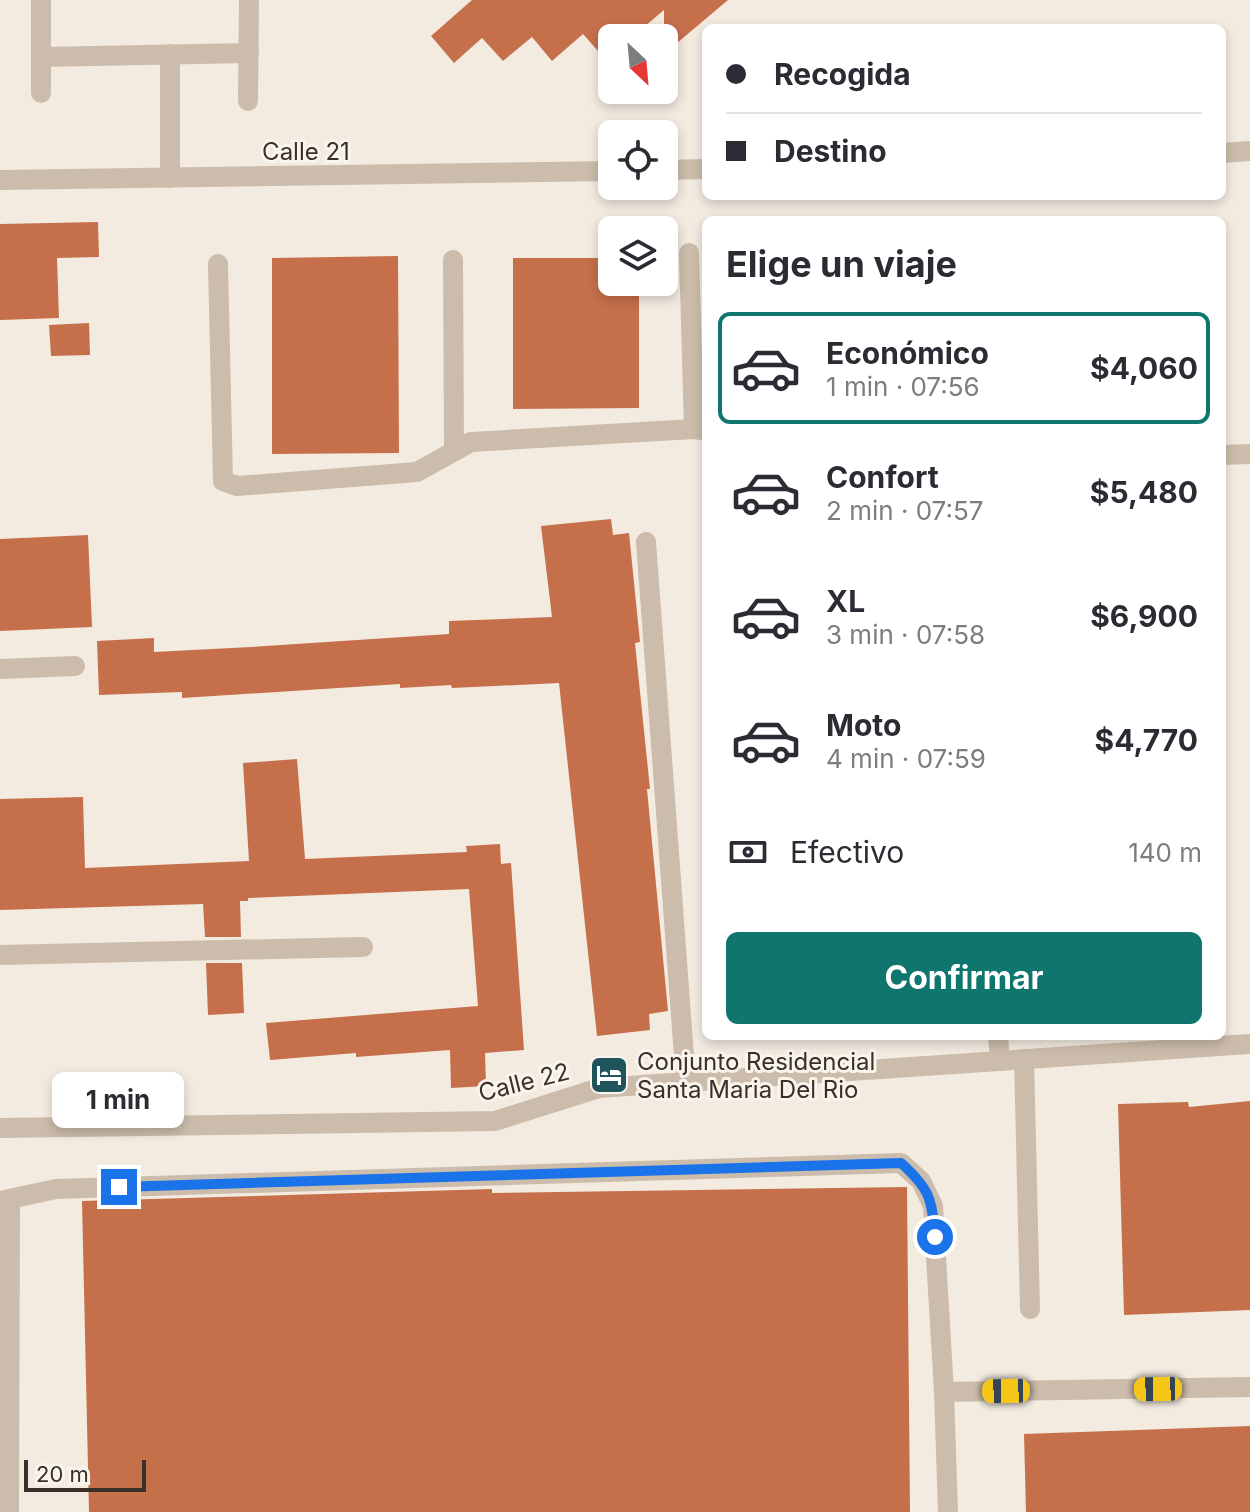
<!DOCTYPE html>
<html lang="es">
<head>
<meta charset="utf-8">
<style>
	:root { --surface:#fff; --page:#f2f2f3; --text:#2b2b33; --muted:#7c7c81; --line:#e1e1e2; --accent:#0f766e }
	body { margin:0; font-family:Inter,sans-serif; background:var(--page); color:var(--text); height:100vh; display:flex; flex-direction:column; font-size:30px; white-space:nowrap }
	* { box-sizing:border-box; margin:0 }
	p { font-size:26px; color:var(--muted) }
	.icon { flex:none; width:44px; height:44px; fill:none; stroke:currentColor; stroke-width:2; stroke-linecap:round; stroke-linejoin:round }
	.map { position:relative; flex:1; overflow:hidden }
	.side { position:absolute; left:702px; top:216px; width:524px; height:824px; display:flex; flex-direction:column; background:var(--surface); border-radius:12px; box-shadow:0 4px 12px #0003 }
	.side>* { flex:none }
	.guide { position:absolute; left:702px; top:24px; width:524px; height:176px; border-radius:12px; box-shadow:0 4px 12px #0003; display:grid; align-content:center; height:176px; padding:0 24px; background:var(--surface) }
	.needle { width:52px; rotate:154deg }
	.fabs { position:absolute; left:598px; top:24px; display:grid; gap:16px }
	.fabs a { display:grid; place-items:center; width:80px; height:80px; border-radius:12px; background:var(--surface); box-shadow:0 4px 12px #0003; font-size:40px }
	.scale { position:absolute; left:24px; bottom:20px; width:122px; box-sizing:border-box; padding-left:8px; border:4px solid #3a302a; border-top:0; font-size:22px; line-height:28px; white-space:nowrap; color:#3a302a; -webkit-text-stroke:6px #faf5ec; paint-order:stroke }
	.end { position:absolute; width:36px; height:36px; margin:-18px; border:10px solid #1a73e8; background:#fff; box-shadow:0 0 0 4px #fff }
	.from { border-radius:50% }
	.bubble { position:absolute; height:56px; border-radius:12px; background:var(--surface); box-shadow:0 4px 12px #0003; font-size:26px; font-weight:700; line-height:56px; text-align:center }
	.car { position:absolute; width:24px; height:48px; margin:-24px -12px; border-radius:10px; box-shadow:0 0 6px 2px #0007; background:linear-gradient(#f5c518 24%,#345 0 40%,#f5c518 0 76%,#345 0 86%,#f5c518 0) }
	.guide b { display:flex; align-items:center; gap:28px; height:76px; font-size:30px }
	.guide b+b { border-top:2px solid var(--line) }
	.guide i { width:20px; height:20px; background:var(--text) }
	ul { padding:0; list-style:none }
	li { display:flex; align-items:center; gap:24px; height:112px; margin:0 16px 12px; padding:0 8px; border:4px solid transparent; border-radius:12px }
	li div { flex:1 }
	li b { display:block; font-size:30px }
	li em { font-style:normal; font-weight:700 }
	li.selected { border-color:var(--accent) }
	li>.icon { width:72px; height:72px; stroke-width:1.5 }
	h2 { padding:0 24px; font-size:36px; line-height:96px }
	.pay { display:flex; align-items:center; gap:20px; height:88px; padding:0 24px; font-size:30px }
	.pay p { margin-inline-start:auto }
	.cta { display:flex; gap:16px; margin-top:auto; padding:16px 24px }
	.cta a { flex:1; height:92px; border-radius:12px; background:var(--accent); color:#fff; font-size:32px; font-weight:700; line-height:92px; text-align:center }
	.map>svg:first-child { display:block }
	.building { fill:#c6704b }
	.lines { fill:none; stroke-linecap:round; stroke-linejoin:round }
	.minor { stroke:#ccbcab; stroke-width:20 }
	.tertiary { stroke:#ccbcab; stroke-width:20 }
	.route { stroke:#1a73e8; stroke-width:10 }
	.labels { text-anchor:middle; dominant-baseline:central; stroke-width:6; stroke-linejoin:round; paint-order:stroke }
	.street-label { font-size:24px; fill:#3a302a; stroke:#faf5ec }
	.poi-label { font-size:24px; fill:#3a302a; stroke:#faf5ec; text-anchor:start }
</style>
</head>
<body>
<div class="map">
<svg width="1250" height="1512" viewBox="0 0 1250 1512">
	<rect width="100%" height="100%" fill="#f3ebe0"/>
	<g class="building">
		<polygon points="472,0 728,0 664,54 664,10 631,38 612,38 612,55 606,60 583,34 552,61 532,37 503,61 482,38 454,63 431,36"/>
		<polygon points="98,222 99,257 57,258 59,318 0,320 0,224"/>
		<polygon points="398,256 399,453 272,454 272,258"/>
		<polygon points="513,258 612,258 612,282 639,282 639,408 513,409"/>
		<polygon points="89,323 90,355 51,356 49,325"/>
		<polygon points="611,519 613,535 629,533 640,642 635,643 650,789 647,789 668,1011 649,1014 650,1030 597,1036 559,683 452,688 451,685 400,688 400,684 182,698 182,692 99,695 97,641 154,638 154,652 251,647 449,634 449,621 552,617 541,526"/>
		<polygon points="88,535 92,627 0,631 0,539"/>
		<polygon points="297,759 305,859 467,852 466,846 500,844 501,864 511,863 524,1050 485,1053 486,1086 451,1088 450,1050 356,1057 356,1053 270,1060 266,1023 478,1006 469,889 248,898 248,901 240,901 241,937 205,937 203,904 0,910 0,799 83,797 85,868 249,861 243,763"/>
		<polygon points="206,963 242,963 244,1013 208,1015"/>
		<polygon points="1250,1101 1250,1310 1124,1315 1118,1104 1188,1102 1189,1107"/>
		<polygon points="907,1187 910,1512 89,1512 82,1201 492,1189 492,1193"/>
		<polygon points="1250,1426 1250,1512 1026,1512 1024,1434"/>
	</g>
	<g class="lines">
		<g class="minor">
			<polyline points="41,0 41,93"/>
			<polyline points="41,57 249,53"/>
			<polyline points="248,101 249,0"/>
			<polyline points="170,178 170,54"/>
			<polyline points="689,253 694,429"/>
			<polyline points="453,260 454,451"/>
			<polyline points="218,264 223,481 237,486 417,472 471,442 694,429 706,431"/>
			<polyline points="1222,455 1250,454"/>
			<polyline points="646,542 686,1083"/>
			<polyline points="0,669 75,666"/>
			<polyline points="0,955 363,947"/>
			<polyline points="998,1036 1000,1061"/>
			<polyline points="1024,1059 1030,1309"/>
			<polyline points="0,1128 495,1121 599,1088 1250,1044"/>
			<polyline points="0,1201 56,1189 901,1163 921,1181 933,1206 944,1392 1250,1387"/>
			<polyline points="944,1392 948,1512"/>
			<polyline points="9,1512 10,1201"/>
		</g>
		<g class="tertiary">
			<polyline points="1222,153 1250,151"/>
			<polyline points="664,170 706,169"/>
			<polyline points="0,180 612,171"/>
		</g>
	</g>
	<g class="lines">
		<path class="route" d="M119 1187 901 1163C930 1189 932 1199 935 1237"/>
	</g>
	<defs>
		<g id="hotel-square" transform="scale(2)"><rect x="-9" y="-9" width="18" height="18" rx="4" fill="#1f545c" stroke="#faf5ec"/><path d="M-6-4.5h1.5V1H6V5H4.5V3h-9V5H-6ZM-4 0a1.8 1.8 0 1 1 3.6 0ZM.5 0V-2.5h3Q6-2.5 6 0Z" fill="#fff"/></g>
	</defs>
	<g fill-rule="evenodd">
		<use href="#hotel-square" x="609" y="1075"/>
	</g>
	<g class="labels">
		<g class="street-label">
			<text x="306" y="151">Calle 21</text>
			<text transform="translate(524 1082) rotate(-14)">Calle 22</text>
		</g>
		<g class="poi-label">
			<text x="637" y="1061">Conjunto Residencial<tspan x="637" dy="28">Santa Maria Del Rio</tspan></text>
		</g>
	</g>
</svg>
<div class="fabs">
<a><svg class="needle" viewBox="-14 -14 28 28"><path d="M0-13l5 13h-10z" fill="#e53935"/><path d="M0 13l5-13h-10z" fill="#7c7c81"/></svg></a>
<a><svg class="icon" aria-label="locate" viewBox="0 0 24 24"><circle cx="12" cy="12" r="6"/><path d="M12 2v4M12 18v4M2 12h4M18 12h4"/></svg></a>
<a><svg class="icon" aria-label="layers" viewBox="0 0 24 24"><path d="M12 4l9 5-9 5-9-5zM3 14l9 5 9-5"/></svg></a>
</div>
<div class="scale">20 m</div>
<i class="end from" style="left:935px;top:1237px"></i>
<i class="end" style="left:119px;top:1187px"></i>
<div class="bubble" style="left:52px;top:1072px;width:132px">1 min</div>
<i class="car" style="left:1158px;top:1389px;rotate:269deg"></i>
<i class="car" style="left:1006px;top:1391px;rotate:269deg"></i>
<div class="guide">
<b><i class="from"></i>Recogida</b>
<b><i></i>Destino</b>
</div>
<section class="side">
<h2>Elige un viaje</h2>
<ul>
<li class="selected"><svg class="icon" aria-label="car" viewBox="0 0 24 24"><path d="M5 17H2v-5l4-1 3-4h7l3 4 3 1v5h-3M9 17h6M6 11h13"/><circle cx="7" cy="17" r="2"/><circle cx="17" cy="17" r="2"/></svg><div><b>Económico</b><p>1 min · 07:56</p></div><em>$4,060</em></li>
<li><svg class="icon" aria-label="car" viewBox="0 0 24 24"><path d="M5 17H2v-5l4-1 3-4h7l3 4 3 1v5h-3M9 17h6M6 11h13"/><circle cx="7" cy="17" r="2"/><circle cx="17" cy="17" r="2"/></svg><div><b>Confort</b><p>2 min · 07:57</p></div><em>$5,480</em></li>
<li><svg class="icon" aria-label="car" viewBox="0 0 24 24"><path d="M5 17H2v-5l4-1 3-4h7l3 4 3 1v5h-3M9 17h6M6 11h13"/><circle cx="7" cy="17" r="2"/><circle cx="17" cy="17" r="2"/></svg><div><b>XL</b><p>3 min · 07:58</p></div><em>$6,900</em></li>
<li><svg class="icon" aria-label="car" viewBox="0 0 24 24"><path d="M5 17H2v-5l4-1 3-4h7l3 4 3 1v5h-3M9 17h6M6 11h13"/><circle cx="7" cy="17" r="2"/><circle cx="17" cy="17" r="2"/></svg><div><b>Moto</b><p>4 min · 07:59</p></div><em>$4,770</em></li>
</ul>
<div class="pay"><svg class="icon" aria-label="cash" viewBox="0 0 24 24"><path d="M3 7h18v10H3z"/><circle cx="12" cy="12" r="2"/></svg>Efectivo<p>140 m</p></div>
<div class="cta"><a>Confirmar</a></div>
</section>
</div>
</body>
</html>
